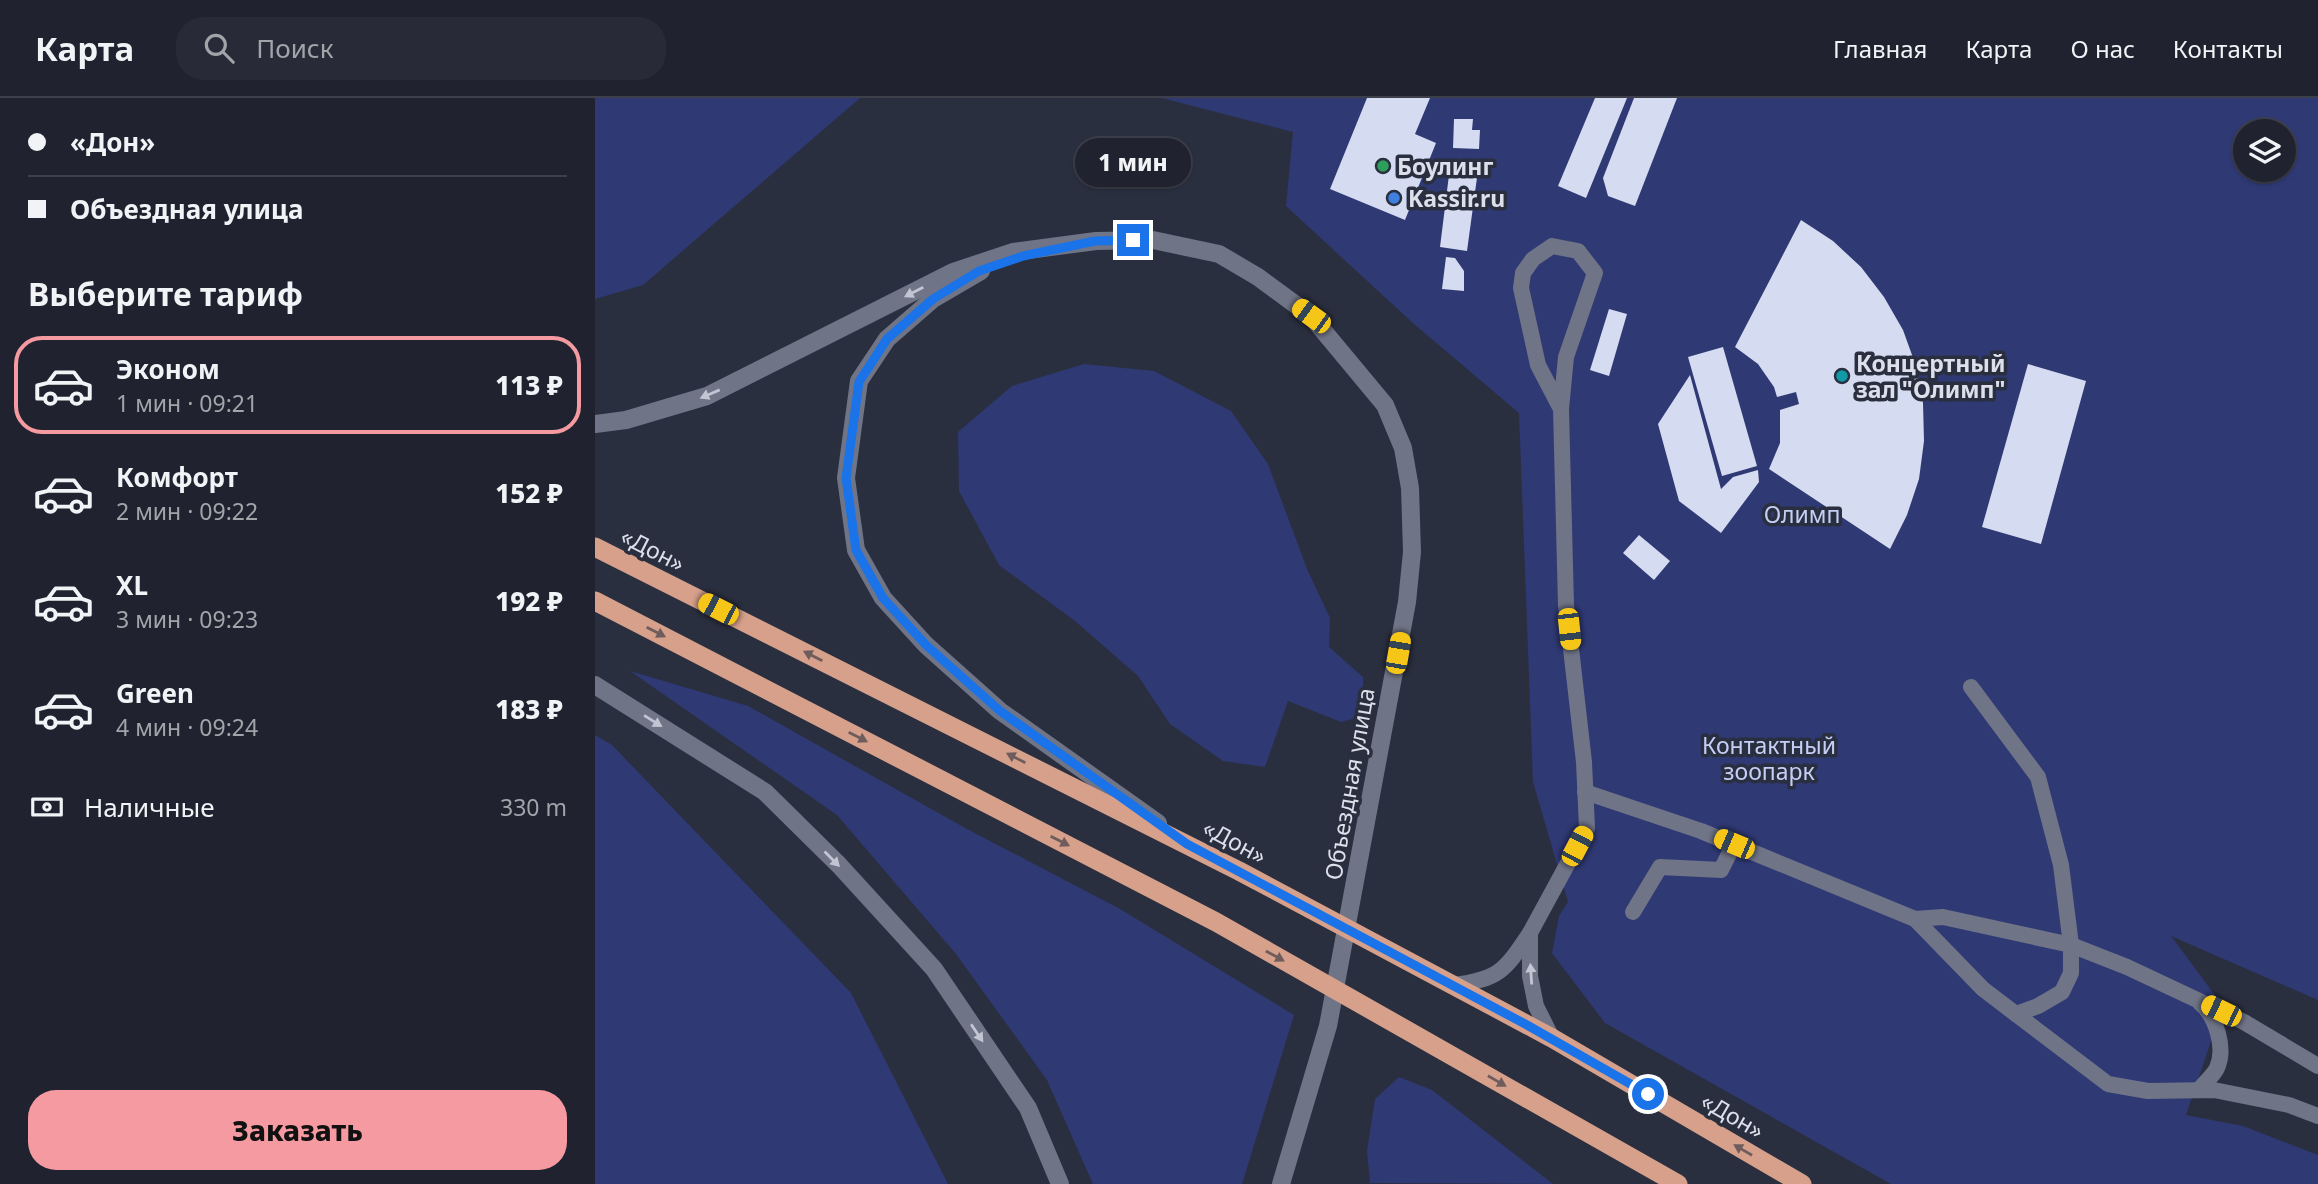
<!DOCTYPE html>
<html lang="ru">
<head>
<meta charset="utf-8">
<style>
	:root { --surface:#20232f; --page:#282b37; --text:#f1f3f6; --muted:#a2a4aa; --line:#3d404b; --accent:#f49aa0 }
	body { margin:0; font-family:"Noto Sans",sans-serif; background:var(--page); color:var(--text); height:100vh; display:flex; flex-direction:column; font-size:26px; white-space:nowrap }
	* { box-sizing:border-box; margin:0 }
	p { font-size:23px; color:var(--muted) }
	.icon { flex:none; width:38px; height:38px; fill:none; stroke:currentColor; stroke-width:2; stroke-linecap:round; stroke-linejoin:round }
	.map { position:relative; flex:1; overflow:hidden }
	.side { display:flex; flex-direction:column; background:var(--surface); width:595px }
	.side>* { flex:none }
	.banner { display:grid; align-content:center; height:154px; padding:0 28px; background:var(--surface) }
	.tools { position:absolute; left:1638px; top:21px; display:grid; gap:14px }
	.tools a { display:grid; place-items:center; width:63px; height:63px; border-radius:50%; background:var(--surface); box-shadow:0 2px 5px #0004,0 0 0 2px var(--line); font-size:35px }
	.end { position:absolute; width:32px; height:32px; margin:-16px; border:9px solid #1a73e8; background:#fff; box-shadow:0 0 0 4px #fff }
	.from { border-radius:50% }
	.bubble { position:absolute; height:49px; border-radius:24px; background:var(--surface); box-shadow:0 2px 5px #0004,0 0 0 2px var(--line); font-size:23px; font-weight:800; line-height:49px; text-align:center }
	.car { position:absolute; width:21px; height:42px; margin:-21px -10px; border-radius:9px; box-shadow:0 0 5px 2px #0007; background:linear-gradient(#f5c518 24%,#345 0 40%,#f5c518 0 76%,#345 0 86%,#f5c518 0) }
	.banner b { display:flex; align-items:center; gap:24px; height:66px; font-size:26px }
	.banner b+b { border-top:2px solid var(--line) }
	.banner i { width:18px; height:18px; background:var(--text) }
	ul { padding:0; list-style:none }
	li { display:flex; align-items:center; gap:21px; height:98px; margin:0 14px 10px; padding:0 14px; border:4px solid transparent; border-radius:28px }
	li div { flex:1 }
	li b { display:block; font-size:26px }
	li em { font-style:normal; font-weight:800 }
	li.active { border-color:var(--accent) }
	li>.icon { width:63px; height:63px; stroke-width:1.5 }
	h2 { padding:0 28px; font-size:32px; line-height:84px }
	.pay { display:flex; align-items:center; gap:18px; height:77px; padding:0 28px; font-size:26px }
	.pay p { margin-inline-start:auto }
	.primary-button { display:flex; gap:14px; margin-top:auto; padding:14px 28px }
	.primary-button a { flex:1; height:80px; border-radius:28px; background:var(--accent); color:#111; font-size:28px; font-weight:800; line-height:80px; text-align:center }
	header { display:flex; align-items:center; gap:42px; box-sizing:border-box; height:98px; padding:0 35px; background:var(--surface); border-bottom:2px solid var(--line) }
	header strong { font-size:33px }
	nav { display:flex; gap:38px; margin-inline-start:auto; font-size:24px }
	.search { width:490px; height:63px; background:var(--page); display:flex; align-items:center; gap:18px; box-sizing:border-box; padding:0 24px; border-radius:28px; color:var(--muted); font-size:26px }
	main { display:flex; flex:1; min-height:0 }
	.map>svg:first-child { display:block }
	.green { fill:#2f3974; fill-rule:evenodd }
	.building { fill:#d5dbf0 }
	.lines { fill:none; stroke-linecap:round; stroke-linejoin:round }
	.service { stroke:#6f7487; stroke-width:16 }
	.secondary { stroke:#6f7487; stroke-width:18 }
	.trunk { stroke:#d6a08a; stroke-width:19 }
	.oneway { fill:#c2c5d2 }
	.oneway2 { fill:#6f5c5d }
	.route { stroke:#1a73e8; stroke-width:9 }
	.leisure-dot { fill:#2e9e5b; stroke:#2a2f3f; stroke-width:2.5 }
	.shop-dot { fill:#3f7fe0; stroke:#2a2f3f; stroke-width:2.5 }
	.culture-dot { fill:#0f9aa8; stroke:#2a2f3f; stroke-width:2.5 }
	.labels { text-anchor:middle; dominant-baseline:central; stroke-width:7; stroke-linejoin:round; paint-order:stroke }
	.poi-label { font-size:23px; font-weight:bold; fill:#dde0eb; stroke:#2a2f3f; text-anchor:start }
	.park-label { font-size:23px; fill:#c5cff6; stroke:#2a2f3f }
	.street-label { font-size:23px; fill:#dde0eb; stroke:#2a2f3f }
</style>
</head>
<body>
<header>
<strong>Карта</strong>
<div class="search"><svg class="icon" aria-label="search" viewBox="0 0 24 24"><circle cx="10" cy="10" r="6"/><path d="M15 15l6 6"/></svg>Поиск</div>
<nav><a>Главная</a><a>Карта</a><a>О нас</a><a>Контакты</a></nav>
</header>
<main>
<section class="side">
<div class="banner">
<b><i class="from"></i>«Дон»</b>
<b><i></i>Объездная улица</b>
</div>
<h2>Выберите тариф</h2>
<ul>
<li class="active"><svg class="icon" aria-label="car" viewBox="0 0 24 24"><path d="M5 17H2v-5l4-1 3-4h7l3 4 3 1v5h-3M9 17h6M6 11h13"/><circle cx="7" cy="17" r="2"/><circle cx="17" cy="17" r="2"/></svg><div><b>Эконом</b><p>1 мин · 09:21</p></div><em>113 ₽</em></li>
<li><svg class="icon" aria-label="car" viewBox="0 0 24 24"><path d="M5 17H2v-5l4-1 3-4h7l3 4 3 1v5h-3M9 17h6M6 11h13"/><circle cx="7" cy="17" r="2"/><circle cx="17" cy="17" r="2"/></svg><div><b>Комфорт</b><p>2 мин · 09:22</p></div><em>152 ₽</em></li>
<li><svg class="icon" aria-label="car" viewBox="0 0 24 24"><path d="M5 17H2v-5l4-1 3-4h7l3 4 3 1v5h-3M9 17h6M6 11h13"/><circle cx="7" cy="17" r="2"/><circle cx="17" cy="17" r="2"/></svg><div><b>XL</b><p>3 мин · 09:23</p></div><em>192 ₽</em></li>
<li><svg class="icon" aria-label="car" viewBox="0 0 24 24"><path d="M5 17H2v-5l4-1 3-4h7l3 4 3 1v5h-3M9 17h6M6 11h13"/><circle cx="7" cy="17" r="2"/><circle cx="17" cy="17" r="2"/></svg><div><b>Green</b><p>4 мин · 09:24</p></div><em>183 ₽</em></li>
</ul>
<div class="pay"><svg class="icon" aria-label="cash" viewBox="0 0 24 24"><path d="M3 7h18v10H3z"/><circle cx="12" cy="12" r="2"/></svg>Наличные<p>330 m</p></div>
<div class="primary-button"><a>Заказать</a></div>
</section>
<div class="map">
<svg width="1723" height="1086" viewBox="0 0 1723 1086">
	<rect width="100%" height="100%" fill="#2a2f3f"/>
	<g class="green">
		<polygon points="0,0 265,0 48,187 0,201"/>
		<path d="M567 0H1723V902L1576 838 1628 908 1591 1017 1648 1028 1723 1057V1086H1296L1010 925 957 855 964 818 973 804 938 684 924 315 819 226 691 108 698 34ZM1650 33H1689V72H1650Z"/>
		<polygon points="489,266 559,273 636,313 673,366 712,471 735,520 734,549 768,579 768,618 746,624 693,603 670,669 628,663 575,626 543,578 480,523 404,467 364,393 363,334 417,288"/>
		<polygon points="35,573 153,608 372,731 525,811 699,917 647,1086 498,1086 452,982 361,856 242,717"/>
		<polygon points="0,637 17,647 256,895 353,1086 0,1086"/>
		<polygon points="804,979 837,992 958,1086 775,1085 772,1053 780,1001"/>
	</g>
	<g class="building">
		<polygon points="772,0 835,0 820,36 841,45 810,122 735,91"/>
		<polygon points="1000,0 1032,0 991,100 963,88"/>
		<polygon points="1039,0 1082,0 1040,108 1013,98 1008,80"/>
		<polygon points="859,21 878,21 877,32 885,32 884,51 858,50"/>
		<polygon points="856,61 884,65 872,153 845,149"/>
		<polygon points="1206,122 1238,143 1266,169 1289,199 1308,232 1321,268 1328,305 1329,343 1324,381 1312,417 1295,451 1174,371 1185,345 1185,312 1204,306 1201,294 1182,299 1179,289 1163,266 1140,249"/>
		<polygon points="851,159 860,160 869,173 869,193 847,191"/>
		<polygon points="1014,211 1032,216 1014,278 995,272"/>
		<polygon points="1128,249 1162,368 1127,378 1093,259"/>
		<polygon points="1433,266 1491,283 1446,446 1387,429"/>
		<polygon points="1095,277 1126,391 1138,379 1163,372 1164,384 1126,435 1084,403 1063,326"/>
		<polygon points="1044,437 1075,463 1059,482 1028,455"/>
	</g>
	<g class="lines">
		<g class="service">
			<polyline points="1376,589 1443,679 1466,767 1476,847 1476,875 1467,894 1443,908 1421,916"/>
			<polyline points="990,694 1106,733 1320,821 1388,891 1513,986 1553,993 1619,992 1694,1007 1723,1018"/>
			<polyline points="1038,814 1065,769 1126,772 1139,746"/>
			<polyline points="1320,821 1348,819 1476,847 1532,869 1649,924 1723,968"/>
			<polyline points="935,835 992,730 989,664 971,507 966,311 971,259 1000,175 983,153 957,148 938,161 928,175 926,190 943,267 966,311"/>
			<path d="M859 887C905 881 910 872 935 835V878L941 908 957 940"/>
			<path d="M1604 992C1609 985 1619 977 1622 970 1631 950 1621 919 1606 906"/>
		</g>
		<g class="secondary">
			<polyline points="386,173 338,201 292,241 264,283 251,380 261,452 288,500 331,547 405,613 563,725"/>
			<polyline points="0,326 31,322 112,298 358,174 418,154 501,143 558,142 624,156 663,179 716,218 790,307 808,350 815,390 817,454 812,504 733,928 686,1086"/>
			<polyline points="0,587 170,694 244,767 339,871 433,1010 465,1086"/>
		</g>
		<g class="trunk">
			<polyline points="0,449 644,773 957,940 1207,1086"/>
			<polyline points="0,503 621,824 1083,1086"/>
		</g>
	</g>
	<defs><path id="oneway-solid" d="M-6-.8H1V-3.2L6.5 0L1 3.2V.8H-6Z" transform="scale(1.75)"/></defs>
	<g class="oneway">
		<use href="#oneway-solid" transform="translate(319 194) rotate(153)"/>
		<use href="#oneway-solid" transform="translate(115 296) rotate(157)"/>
		<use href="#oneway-solid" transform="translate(58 623) rotate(32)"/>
		<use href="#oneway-solid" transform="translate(237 761) rotate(45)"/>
		<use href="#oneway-solid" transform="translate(936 876) rotate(-94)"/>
		<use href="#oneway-solid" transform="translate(382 935) rotate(56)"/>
	</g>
	<g class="oneway2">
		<use href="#oneway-solid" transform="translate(61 534) rotate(27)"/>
		<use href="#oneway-solid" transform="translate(218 558) rotate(-153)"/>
		<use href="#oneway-solid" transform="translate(263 639) rotate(27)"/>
		<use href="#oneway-solid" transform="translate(421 660) rotate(-153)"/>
		<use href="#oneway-solid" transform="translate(465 743) rotate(27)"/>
		<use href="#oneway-solid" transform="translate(680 858) rotate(29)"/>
		<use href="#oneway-solid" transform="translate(902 983) rotate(30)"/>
		<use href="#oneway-solid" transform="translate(1148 1052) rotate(-150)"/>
	</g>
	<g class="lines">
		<polyline class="route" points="538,142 500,143 428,158 384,173 338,201 292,241 264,284 251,380 261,452 288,500 331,547 405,613 592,746 932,927 1053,996"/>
	</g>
	<circle class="leisure-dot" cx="788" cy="68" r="7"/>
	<circle class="shop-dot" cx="799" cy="100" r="7"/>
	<circle class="culture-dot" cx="1247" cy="278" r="7"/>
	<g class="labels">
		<g class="poi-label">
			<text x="802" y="68">Боулинг</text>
			<text x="813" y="100">Kassir.ru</text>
			<text x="1261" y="265">Концертный<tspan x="1261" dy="26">зал "Олимп"</tspan></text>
		</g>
		<g class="park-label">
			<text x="1207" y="416">Олимп</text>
			<text x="1174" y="647">Контактный<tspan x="1174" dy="26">зоопарк</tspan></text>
		</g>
		<g class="street-label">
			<text transform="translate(58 451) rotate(27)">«Дон»</text>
			<text transform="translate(754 686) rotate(-80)">Объездная улица</text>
			<text transform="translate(640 743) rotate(28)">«Дон»</text>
			<text transform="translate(1138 1017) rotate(30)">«Дон»</text>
		</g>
	</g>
</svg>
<div class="tools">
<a><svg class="icon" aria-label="layers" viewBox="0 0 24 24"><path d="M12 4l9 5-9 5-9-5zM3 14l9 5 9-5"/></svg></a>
</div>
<i class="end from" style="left:1053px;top:996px"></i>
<i class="end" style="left:538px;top:142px"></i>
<div class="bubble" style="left:480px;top:40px;width:116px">1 мин</div>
<i class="car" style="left:716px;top:218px;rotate:306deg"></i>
<i class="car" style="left:123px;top:511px;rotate:297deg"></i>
<i class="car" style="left:974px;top:531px;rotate:174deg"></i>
<i class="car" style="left:803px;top:555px;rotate:10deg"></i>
<i class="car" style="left:1139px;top:746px;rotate:293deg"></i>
<i class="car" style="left:982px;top:748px;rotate:28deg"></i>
<i class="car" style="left:1626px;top:913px;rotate:296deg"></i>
</div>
</main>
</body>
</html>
